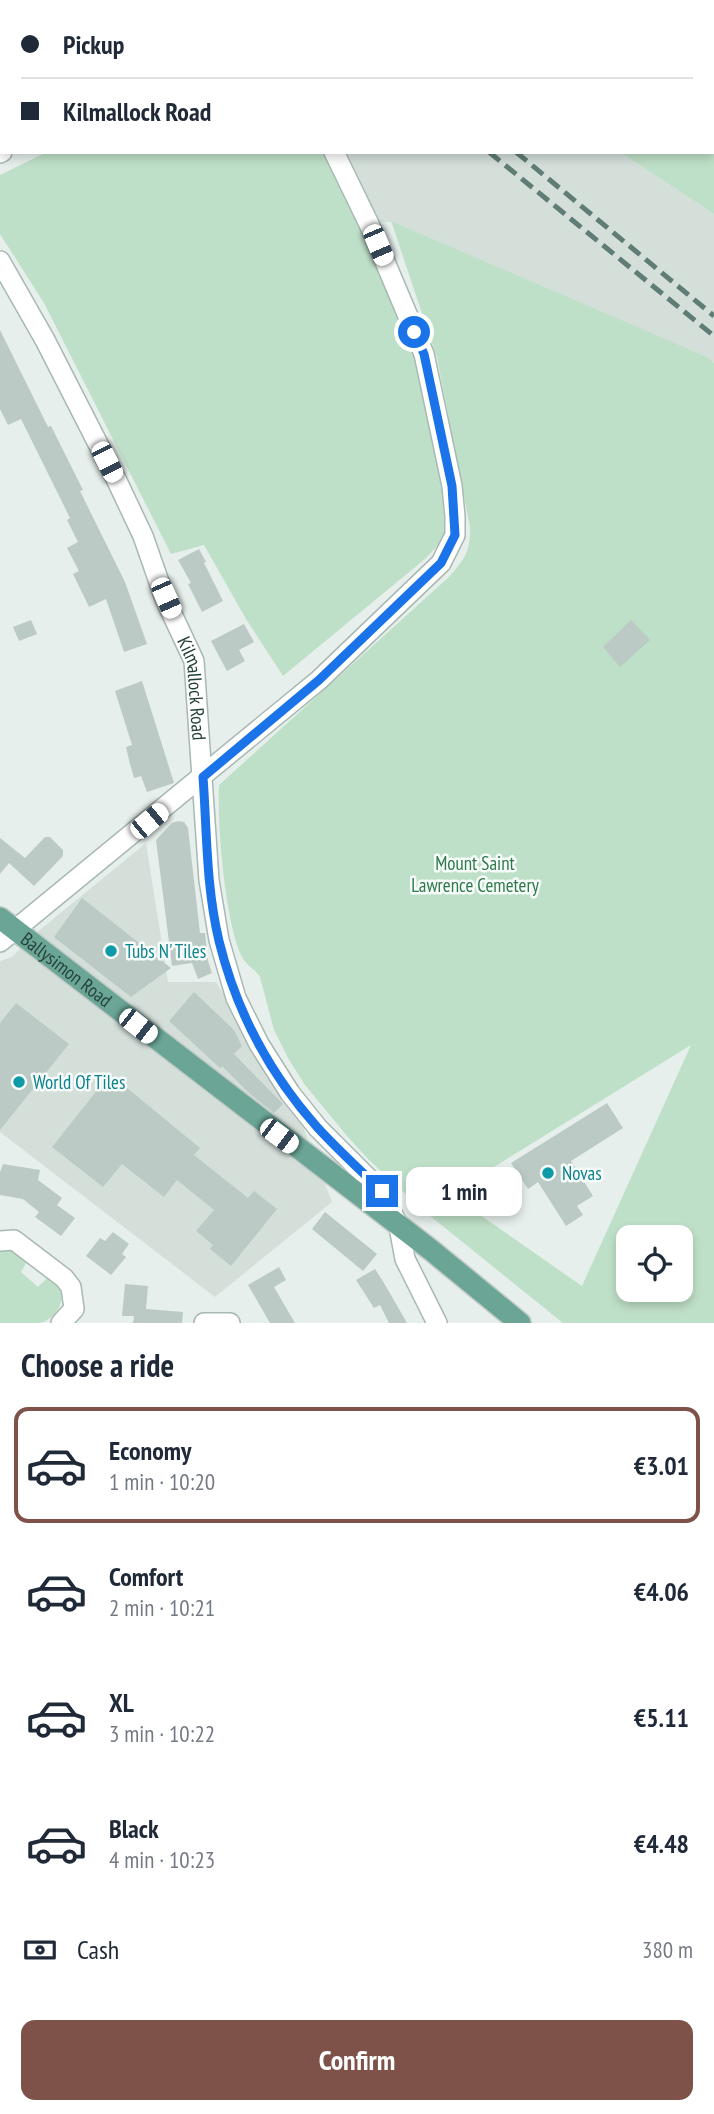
<!DOCTYPE html>
<html lang="en">
<head>
<meta charset="utf-8">
<style>
	:root { --surface:#fff; --page:#f6f6f7; --text:#1f2937; --muted:#747a83; --line:#e0e1e3; --accent:#7f5249 }
	body { margin:0; font-family:"PT Sans Narrow",sans-serif; background:var(--page); color:var(--text); height:100vh; display:flex; flex-direction:column; font-size:26px; white-space:nowrap }
	* { box-sizing:border-box; margin:0 }
	p { font-size:23px; color:var(--muted) }
	.icon { flex:none; width:38px; height:38px; fill:none; stroke:currentColor; stroke-width:2; stroke-linecap:round; stroke-linejoin:round }
	.map { position:relative; height:1323px; overflow:hidden }
	.sheet { display:flex; flex-direction:column; background:var(--surface); flex:1 }
	.sheet>* { flex:none }
	.guide { position:absolute; left:0px; top:0px; width:714px; height:154px; box-shadow:0 4px 10px #0003; display:grid; align-content:center; height:154px; padding:0 21px; background:var(--surface) }
	.tools { position:absolute; left:616px; top:1225px; display:grid; gap:14px }
	.tools a { display:grid; place-items:center; width:77px; height:77px; border-radius:14px; background:var(--surface); box-shadow:0 4px 10px #0003; font-size:35px }
	.end { position:absolute; width:32px; height:32px; margin:-16px; border:9px solid #1a73e8; background:#fff; box-shadow:0 0 0 4px #fff }
	.from { border-radius:50% }
	.bubble { position:absolute; height:49px; border-radius:14px; background:var(--surface); box-shadow:0 4px 10px #0003; font-size:23px; font-weight:700; line-height:49px; text-align:center }
	.car { position:absolute; width:21px; height:42px; margin:-21px -10px; border-radius:9px; box-shadow:0 0 5px 2px #0007; background:linear-gradient(#fff 24%,#345 0 40%,#fff 0 76%,#345 0 86%,#fff 0) }
	.guide b { display:flex; align-items:center; gap:24px; height:66px; font-size:26px }
	.guide b+b { border-top:2px solid var(--line) }
	.guide i { width:18px; height:18px; background:var(--text) }
	ul { padding:0; list-style:none }
	li { display:flex; align-items:center; gap:21px; height:116px; margin:0 14px 10px; padding:0 7px; border:4px solid transparent; border-radius:14px }
	li div { flex:1 }
	li b { display:block; font-size:26px }
	li em { font-style:normal; font-weight:700 }
	li.active { border-color:var(--accent) }
	li>.icon { width:63px; height:63px; stroke-width:1.5 }
	h2 { padding:0 21px; font-size:32px; line-height:84px }
	.pay { display:flex; align-items:center; gap:18px; height:77px; padding:0 21px; font-size:26px }
	.pay p { margin-inline-start:auto }
	.action { display:flex; gap:14px; margin-top:auto; padding:14px 21px }
	.action a { flex:1; height:80px; border-radius:14px; background:var(--accent); color:#fff; font-size:28px; font-weight:700; line-height:80px; text-align:center }
	.map>svg:first-child { display:block }
	.built { fill:#d4dfda }
	.green { fill:#bfe0c8; fill-rule:evenodd }
	.building { fill:#bbcac4 }
	.lines { fill:none; stroke-linecap:round; stroke-linejoin:round }
	.minor-casing { stroke:#a8b8b2; stroke-width:22 }
	.major-casing { stroke:#c2cac8; stroke-width:24 }
	.minor { stroke:#fff; stroke-width:19 }
	.major { stroke:#6aa596; stroke-width:21 }
	.rail { stroke:#5f7d75; stroke-width:5; stroke-dasharray:14 7; stroke-linecap:butt }
	.route { stroke:#1a73e8; stroke-width:9 }
	.culture-dot { fill:#0f9aa8; stroke:#f7fbf9; stroke-width:2.5 }
	.labels { text-anchor:middle; dominant-baseline:central; stroke-width:5; stroke-linejoin:round; paint-order:stroke }
	.street-label { font-size:19px; fill:#24423a; stroke:#f7fbf9 }
	.park-label { font-size:19px; fill:#2d7a4b; stroke:#f7fbf9 }
	.culture-label { font-size:19px; fill:#0d838f; stroke:#f7fbf9; text-anchor:start }
</style>
</head>
<body>
<div class="map">
<svg width="714" height="1323" viewBox="0 0 714 1323">
	<rect width="100%" height="100%" fill="#e6efeb"/>
	<g class="built">
		<polygon points="246,0 410,0 412,2 247,2"/>
		<polygon points="323,152 620,152 714,214 714,363 706,357 391,222 360,223"/>
		<polygon points="146,843 168,982 216,982 300,1119 332,1202 215,1297 0,1132 0,961 12,957 36,933"/>
	</g>
	<g class="green">
		<polygon points="410,0 590,0 592,2 412,2"/>
		<polygon points="712,100 714,101 714,214 620,152 712,152"/>
		<polygon points="47,152 323,152 360,223 415,358 442,483 445,538 425,559 283,676 246,619 204,545 171,554 44,303 0,234 0,175"/>
		<path d="M391 221 707 357 714 363V1323H563L424 1211 368 1159 347 1136 305 1085 288 1058 274 1030 260 977C255 969 246 965 242 957 225 923 217 824 219 785L450 576C466 557 470 552 470 527L437 358ZM691 1045 582 1286 450 1194ZM628 1237H681V1290H628Z"/>
		<path d="M0 1250H12L25 1258 26 1263 21 1272 38 1287 47 1278C51 1281 57 1285 59 1289 67 1303 53 1321 39 1323 27 1323 12 1323 0 1323Z"/>
	</g>
	<g class="building">
		<polygon points="0,330 48,427 51,426 83,490 80,491 125,582 147,644 124,652 106,599 89,607 73,574 79,571 67,548 78,542 67,520 70,518 21,419 8,425 0,409"/>
		<polygon points="199,549 206,562 204,563 223,601 202,612 188,584 191,583 178,560"/>
		<polygon points="31,620 37,634 19,641 13,627"/>
		<polygon points="631,620 650,640 620,667 603,647"/>
		<polygon points="244,624 254,642 239,650 245,661 227,671 211,641"/>
		<polygon points="142,681 174,783 147,792 141,776 134,778 130,764 126,747 132,745 115,691"/>
		<polygon points="178,821 184,822 188,828 200,933 205,933 208,961 212,973 198,979 192,963 172,966 156,840 172,823"/>
		<polygon points="45,837 50,837 63,850 63,856 34,886 9,863 0,874 0,838 25,858"/>
		<polygon points="82,898 171,968 131,997 54,937"/>
		<polygon points="194,992 234,1030 242,1046 234,1054 283,1104 274,1113 249,1093 222,1066 220,1068 169,1021"/>
		<polygon points="16,1003 69,1044 0,1130 0,1023"/>
		<polygon points="110,1074 200,1148 194,1155 248,1198 254,1191 277,1209 231,1266 210,1249 213,1245 196,1231 214,1210 177,1180 164,1197 122,1164 103,1187 52,1147"/>
		<polygon points="607,1103 623,1128 571,1161 593,1196 577,1206 583,1215 566,1226 538,1182 528,1189 511,1163"/>
		<polygon points="3,1164 40,1170 38,1180 62,1198 57,1205 75,1218 61,1236 35,1217 39,1212 23,1199 0,1195 0,1172"/>
		<polygon points="325,1212 377,1254 363,1271 312,1229"/>
		<polygon points="113,1232 129,1244 122,1254 126,1257 111,1275 86,1256 100,1238 105,1241"/>
		<polygon points="279,1267 286,1280 274,1287 295,1323 270,1323 248,1285"/>
		<polygon points="375,1269 384,1283 407,1323 389,1323 380,1305 374,1308 356,1280"/>
		<polygon points="125,1284 148,1286 146,1309 183,1312 182,1323 133,1323 134,1316 122,1316"/>
	</g>
	<g class="lines">
		<g class="minor-casing">
			<g id="minor">
				<polyline points="155,0 156,2"/>
				<polyline points="0,153 2,152"/>
				<path id="s1" d="M0 261 45 340 117 481 143 536 165 599 194 661 209 880 219 940 236 998 259 1044 290 1093 318 1128 381 1191 399 1227 405 1259 437 1323"/>
				<polyline points="0,942 319,680 441,563 455,535 455,516 452,486 424,354 369,224 334,152"/>
				<polyline points="0,1241 14,1240 64,1278 71,1287 74,1309 61,1323"/>
				<polyline points="204,1323 230,1323"/>
			</g>
		</g>
		<g class="major-casing">
			<g id="major">
				<path id="s2" d="M0 918 431 1250 520 1323"/>
			</g>
		</g>
		<use href="#minor" class="minor"/>
		<use href="#major" class="major"/>
		<g class="rail">
			<polyline points="306,0 308,2"/>
			<polyline points="319,0 321,2"/>
			<polyline points="333,0 335,2"/>
			<polyline points="489,152 714,336"/>
			<polyline points="516,152 714,316"/>
		</g>
	</g>
	<g class="lines">
		<path class="route" d="M382 1191C360 1170 337 1149 317 1127 270 1074 236 1010 219 941 206 887 207 831 203 777L319 680 441 563 455 535 452 486 424 354 414 332"/>
	</g>
	<g class="culture-dot">
		<circle cx="111" cy="951" r="7"/>
		<circle cx="19" cy="1082" r="7"/>
		<circle cx="548" cy="1173" r="7"/>
	</g>
	<g class="labels">
		<g class="street-label">
			<text stroke="none"><textPath href="#s1" startOffset="472">Kilmallock Road</textPath></text>
			<text stroke="none"><textPath href="#s2" startOffset="84">Ballysimon Road</textPath></text>
		</g>
		<g class="park-label">
			<text x="475" y="863">Mount Saint<tspan x="475" dy="22">Lawrence Cemetery</tspan></text>
		</g>
		<g class="culture-label">
			<text x="125" y="951">Tubs N' Tiles</text>
			<text x="33" y="1082">World Of Tiles</text>
			<text x="562" y="1173">Novas</text>
		</g>
	</g>
</svg>
<div class="tools">
<a><svg class="icon" aria-label="locate" viewBox="0 0 24 24"><circle cx="12" cy="12" r="6"/><path d="M12 2v4M12 18v4M2 12h4M18 12h4"/></svg></a>
</div>
<i class="end from" style="left:414px;top:332px"></i>
<i class="end" style="left:382px;top:1191px"></i>
<div class="bubble" style="left:406px;top:1167px;width:116px">1 min</div>
<i class="car" style="left:378px;top:245px;rotate:157deg"></i>
<i class="car" style="left:107px;top:462px;rotate:153deg"></i>
<i class="car" style="left:166px;top:598px;rotate:156deg"></i>
<i class="car" style="left:149px;top:821px;rotate:50deg"></i>
<i class="car" style="left:138px;top:1026px;rotate:128deg"></i>
<i class="car" style="left:279px;top:1136px;rotate:127deg"></i>
<div class="guide">
<b><i class="from"></i>Pickup</b>
<b><i></i>Kilmallock Road</b>
</div>
</div>
<section class="sheet">
<h2>Choose a ride</h2>
<ul>
<li class="active"><svg class="icon" aria-label="car" viewBox="0 0 24 24"><path d="M5 17H2v-5l4-1 3-4h7l3 4 3 1v5h-3M9 17h6M6 11h13"/><circle cx="7" cy="17" r="2"/><circle cx="17" cy="17" r="2"/></svg><div><b>Economy</b><p>1 min · 10:20</p></div><em>€3.01</em></li>
<li><svg class="icon" aria-label="car" viewBox="0 0 24 24"><path d="M5 17H2v-5l4-1 3-4h7l3 4 3 1v5h-3M9 17h6M6 11h13"/><circle cx="7" cy="17" r="2"/><circle cx="17" cy="17" r="2"/></svg><div><b>Comfort</b><p>2 min · 10:21</p></div><em>€4.06</em></li>
<li><svg class="icon" aria-label="car" viewBox="0 0 24 24"><path d="M5 17H2v-5l4-1 3-4h7l3 4 3 1v5h-3M9 17h6M6 11h13"/><circle cx="7" cy="17" r="2"/><circle cx="17" cy="17" r="2"/></svg><div><b>XL</b><p>3 min · 10:22</p></div><em>€5.11</em></li>
<li><svg class="icon" aria-label="car" viewBox="0 0 24 24"><path d="M5 17H2v-5l4-1 3-4h7l3 4 3 1v5h-3M9 17h6M6 11h13"/><circle cx="7" cy="17" r="2"/><circle cx="17" cy="17" r="2"/></svg><div><b>Black</b><p>4 min · 10:23</p></div><em>€4.48</em></li>
</ul>
<div class="pay"><svg class="icon" aria-label="cash" viewBox="0 0 24 24"><path d="M3 7h18v10H3z"/><circle cx="12" cy="12" r="2"/></svg>Cash<p>380 m</p></div>
<div class="action"><a>Confirm</a></div>
</section>
</body>
</html>
